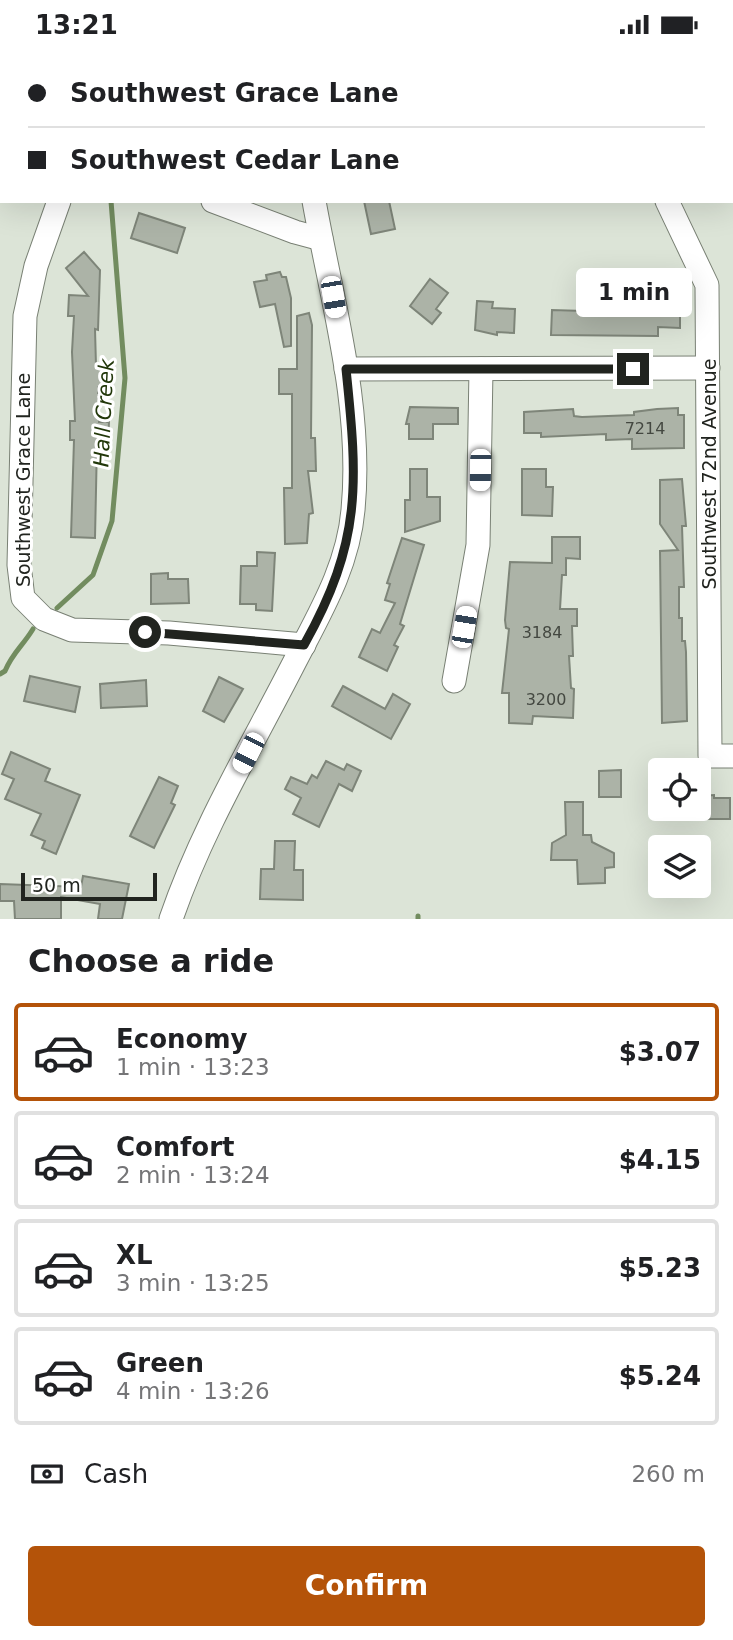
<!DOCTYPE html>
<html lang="en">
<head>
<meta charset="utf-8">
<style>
	:root { --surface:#fff; --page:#f2f2f2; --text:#202124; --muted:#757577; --line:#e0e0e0; --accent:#b45309 }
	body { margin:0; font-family:"DejaVu Sans",sans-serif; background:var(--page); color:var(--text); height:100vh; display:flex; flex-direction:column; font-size:26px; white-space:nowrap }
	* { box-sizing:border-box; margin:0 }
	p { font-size:23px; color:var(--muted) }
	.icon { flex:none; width:38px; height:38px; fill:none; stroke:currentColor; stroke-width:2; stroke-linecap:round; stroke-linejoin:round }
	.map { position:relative; height:870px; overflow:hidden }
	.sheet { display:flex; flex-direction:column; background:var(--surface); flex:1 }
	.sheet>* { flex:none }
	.guide { position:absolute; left:0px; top:0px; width:733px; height:154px; box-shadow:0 7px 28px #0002; display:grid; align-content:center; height:154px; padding:0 28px; background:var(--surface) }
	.tools { position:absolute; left:648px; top:709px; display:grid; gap:14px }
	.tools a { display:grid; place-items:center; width:63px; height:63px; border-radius:7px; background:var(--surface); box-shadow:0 7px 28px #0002; font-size:35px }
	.scale { position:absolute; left:21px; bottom:18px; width:136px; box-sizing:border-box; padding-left:7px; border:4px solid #21241f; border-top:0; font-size:19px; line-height:24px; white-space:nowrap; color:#21241f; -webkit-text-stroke:5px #fff; paint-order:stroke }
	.end { position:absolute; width:32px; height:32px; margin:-16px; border:9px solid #21241f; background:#fff; box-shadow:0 0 0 4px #fff }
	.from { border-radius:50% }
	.bubble { position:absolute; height:49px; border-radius:7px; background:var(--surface); box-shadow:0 7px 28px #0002; font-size:23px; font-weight:600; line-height:49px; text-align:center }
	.car { position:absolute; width:21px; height:42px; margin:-21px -10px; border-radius:9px; box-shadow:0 0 5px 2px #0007; background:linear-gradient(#fff 24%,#345 0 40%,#fff 0 76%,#345 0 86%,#fff 0) }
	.guide b { display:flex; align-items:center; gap:24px; height:66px; font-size:26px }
	.guide b+b { border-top:2px solid var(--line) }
	.guide i { width:18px; height:18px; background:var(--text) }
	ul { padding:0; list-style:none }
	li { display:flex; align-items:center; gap:21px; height:98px; margin:0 14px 10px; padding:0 14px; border:4px solid var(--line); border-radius:7px }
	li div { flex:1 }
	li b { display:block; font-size:26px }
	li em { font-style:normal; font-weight:600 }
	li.on { border-color:var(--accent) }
	li>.icon { width:63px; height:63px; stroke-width:1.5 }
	h2 { padding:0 28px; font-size:32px; line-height:84px }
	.pay { display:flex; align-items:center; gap:18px; height:77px; padding:0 28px; font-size:26px }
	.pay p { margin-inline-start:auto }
	.action { display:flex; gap:14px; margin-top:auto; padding:14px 28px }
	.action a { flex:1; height:80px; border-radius:7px; background:var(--accent); color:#fff; font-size:28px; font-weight:600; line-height:80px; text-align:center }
	.status { display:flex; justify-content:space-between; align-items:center; height:49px; padding:0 35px; background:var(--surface); direction:ltr }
	.status svg { height:19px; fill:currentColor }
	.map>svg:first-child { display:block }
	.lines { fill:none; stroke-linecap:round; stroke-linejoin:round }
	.stream { stroke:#728c5f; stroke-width:5 }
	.building { fill:#acb3a7; stroke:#7e8579; stroke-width:2 }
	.minor-casing { stroke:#798074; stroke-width:25 }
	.minor { stroke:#fff; stroke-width:23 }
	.route { stroke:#21241f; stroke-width:9 }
	.labels { text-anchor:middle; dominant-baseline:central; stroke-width:6; stroke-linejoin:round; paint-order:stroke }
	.number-label { font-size:16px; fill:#444841 }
	.street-label { font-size:19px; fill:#21241f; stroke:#fff }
	.water-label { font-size:21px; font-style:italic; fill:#213709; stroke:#fff }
</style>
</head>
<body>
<div class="status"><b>13:21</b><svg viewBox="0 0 49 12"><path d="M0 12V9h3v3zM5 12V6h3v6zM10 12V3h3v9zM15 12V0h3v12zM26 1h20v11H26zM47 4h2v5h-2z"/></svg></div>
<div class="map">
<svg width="733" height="870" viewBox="0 0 733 870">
	<rect width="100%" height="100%" fill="#dce4d7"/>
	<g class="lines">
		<g class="stream">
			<polyline points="147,2 148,0"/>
			<polyline points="57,559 93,526 112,472 125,329 111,152"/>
			<path d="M0 625 5 622C13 603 22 598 33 580"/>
			<polyline points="418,867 418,870"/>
		</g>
	</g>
	<g class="building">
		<polygon points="364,152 389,152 395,180 371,185"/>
		<polygon points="139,164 185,179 177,204 131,189"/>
		<polygon points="84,203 100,221 98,281 95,280 96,317 106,316 110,327 107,338 98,338 99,373 109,373 108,394 97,394 95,489 71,488 74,391 70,391 70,372 75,372 72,303 74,267 68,267 69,246 88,247 66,219"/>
		<polygon points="280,223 282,228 286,228 291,249 291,297 284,298 275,255 260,258 254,233 267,231 266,226"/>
		<polygon points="430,230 448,244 436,260 441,264 432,275 410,257"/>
		<polygon points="640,249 656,249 655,258 680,258 680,279 658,278 658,287 551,286 552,261 617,263 617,259 640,259"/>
		<polygon points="477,252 493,253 492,259 515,260 514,284 497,283 497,286 475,281"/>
		<polygon points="309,264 312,276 311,389 315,389 316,422 308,422 313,464 309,465 307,494 285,495 284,439 292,439 292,345 279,345 279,320 297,320 297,267"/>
		<polygon points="410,358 458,359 458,375 433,375 433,390 409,390 409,375 406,375"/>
		<polygon points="678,359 678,366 684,366 684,399 632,400 632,390 606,391 606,385 541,388 541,384 524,384 524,363 573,360 574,367 582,368 634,366 634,363 657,360"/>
		<polygon points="410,420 427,420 427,448 440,448 440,472 405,483 405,451 410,451"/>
		<polygon points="522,420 546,420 546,438 553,438 552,467 522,466"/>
		<polygon points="682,430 686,477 682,477 684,538 679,538 679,569 682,569 682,592 685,592 686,603 687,672 662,674 660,502 678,501 660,475 660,431"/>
		<polygon points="552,488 580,488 580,510 566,509 566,526 562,526 560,560 577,560 577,577 572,577 573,607 569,607 571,639 574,640 573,669 533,667 532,675 509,674 509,644 502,644 509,580 506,579 505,571 510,513 552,514"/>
		<polygon points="402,489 424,496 400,575 404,577 394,596 398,598 387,622 359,608 372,580 380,584 395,554 385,551 390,535 387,534"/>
		<polygon points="257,503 275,504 272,562 256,561 256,555 240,555 241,517 257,517"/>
		<polygon points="168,524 168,530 188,530 189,554 151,555 151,525"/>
		<polygon points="30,627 80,638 75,663 24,652"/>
		<polygon points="219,628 243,640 224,673 203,662"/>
		<polygon points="146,631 147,657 101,659 100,635"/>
		<polygon points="343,637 385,660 393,645 410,655 391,690 332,657"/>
		<polygon points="11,703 50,720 45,732 80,746 56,805 42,799 45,792 31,786 41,765 5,750 14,730 2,725"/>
		<polygon points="326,712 344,721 347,715 361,722 352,742 339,735 319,778 293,765 301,749 285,740 291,728 307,735 312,726 317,729"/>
		<polygon points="621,721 621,748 599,748 599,722"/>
		<polygon points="159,728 178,737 171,754 175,756 154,799 130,787"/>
		<polygon points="714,746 714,749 730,749 730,770 698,770 698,747"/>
		<polygon points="565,753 583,753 583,786 591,786 592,793 614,804 614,818 605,819 605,834 578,835 577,811 551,811 552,794 566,786"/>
		<polygon points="275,792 295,792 294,821 303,821 303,851 260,850 261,820 274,820"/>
		<polygon points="83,827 129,835 122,870 98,870 100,855 61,848 61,870 15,870 14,852 0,852 0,835 81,838"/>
	</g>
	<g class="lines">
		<g class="minor-casing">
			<g id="minor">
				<polyline points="426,0 427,2"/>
				<polyline points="582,0 582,2"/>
				<polyline points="317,2 317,0"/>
				<polyline points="732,61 733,60"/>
				<polyline points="59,152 36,217 25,267 19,516 23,549 44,570 72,581 169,584 304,596"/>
				<polyline points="213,152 295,183 321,190"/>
				<polyline points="667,152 707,236 710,707 733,707"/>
				<polyline points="346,320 708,319"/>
				<polyline points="454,632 478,496 481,320"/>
				<path d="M171 870C201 782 250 700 292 618 318 567 348 519 353 461 363 358 332 253 314 152"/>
			</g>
		</g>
		<use href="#minor" class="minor"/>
	</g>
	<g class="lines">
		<path class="route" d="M145 583 304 596C362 492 358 435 346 320H633"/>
	</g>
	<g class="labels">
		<g class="number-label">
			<text x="645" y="379">7214</text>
			<text x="542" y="583">3184</text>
			<text x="546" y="650">3200</text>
		</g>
		<g class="street-label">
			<text transform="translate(709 425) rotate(-90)">Southwest 72nd Avenue</text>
			<text transform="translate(23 431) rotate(-90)">Southwest Grace Lane</text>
		</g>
		<g class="water-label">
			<text transform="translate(104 364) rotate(-87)">Hall Creek</text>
		</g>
	</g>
</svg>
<div class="tools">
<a><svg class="icon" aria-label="locate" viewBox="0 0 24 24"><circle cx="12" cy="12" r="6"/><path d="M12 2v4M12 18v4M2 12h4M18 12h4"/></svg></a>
<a><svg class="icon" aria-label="layers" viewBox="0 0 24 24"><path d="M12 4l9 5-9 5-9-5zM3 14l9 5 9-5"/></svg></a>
</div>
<div class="scale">50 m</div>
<i class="end from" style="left:145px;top:583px"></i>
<i class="end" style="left:633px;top:320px"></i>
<div class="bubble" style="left:576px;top:219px;width:116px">1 min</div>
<i class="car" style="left:333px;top:248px;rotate:170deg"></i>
<i class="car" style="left:480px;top:421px;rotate:181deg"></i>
<i class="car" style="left:464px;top:578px;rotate:10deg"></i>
<i class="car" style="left:248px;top:704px;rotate:207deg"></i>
<div class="guide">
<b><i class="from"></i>Southwest Grace Lane</b>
<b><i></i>Southwest Cedar Lane</b>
</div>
</div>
<section class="sheet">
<h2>Choose a ride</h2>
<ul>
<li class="on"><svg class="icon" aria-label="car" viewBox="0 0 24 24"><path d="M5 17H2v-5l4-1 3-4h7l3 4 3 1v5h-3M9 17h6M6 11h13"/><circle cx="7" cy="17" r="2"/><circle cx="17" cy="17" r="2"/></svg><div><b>Economy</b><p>1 min · 13:23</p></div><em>$3.07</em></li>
<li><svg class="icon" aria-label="car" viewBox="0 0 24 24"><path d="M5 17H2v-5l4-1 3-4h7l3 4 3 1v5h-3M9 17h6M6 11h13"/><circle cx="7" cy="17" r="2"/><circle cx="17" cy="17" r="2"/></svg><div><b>Comfort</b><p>2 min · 13:24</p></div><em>$4.15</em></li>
<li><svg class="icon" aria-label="car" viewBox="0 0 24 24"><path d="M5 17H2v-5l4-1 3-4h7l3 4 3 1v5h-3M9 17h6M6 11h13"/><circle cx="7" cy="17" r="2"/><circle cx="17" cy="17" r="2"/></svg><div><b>XL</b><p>3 min · 13:25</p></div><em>$5.23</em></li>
<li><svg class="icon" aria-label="car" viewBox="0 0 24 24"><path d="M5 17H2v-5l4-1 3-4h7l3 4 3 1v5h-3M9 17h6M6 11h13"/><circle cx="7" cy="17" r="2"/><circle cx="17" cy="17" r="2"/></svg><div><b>Green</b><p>4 min · 13:26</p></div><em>$5.24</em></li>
</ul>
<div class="pay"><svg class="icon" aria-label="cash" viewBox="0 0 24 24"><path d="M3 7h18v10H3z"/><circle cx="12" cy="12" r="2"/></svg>Cash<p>260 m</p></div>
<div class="action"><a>Confirm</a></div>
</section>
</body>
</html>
